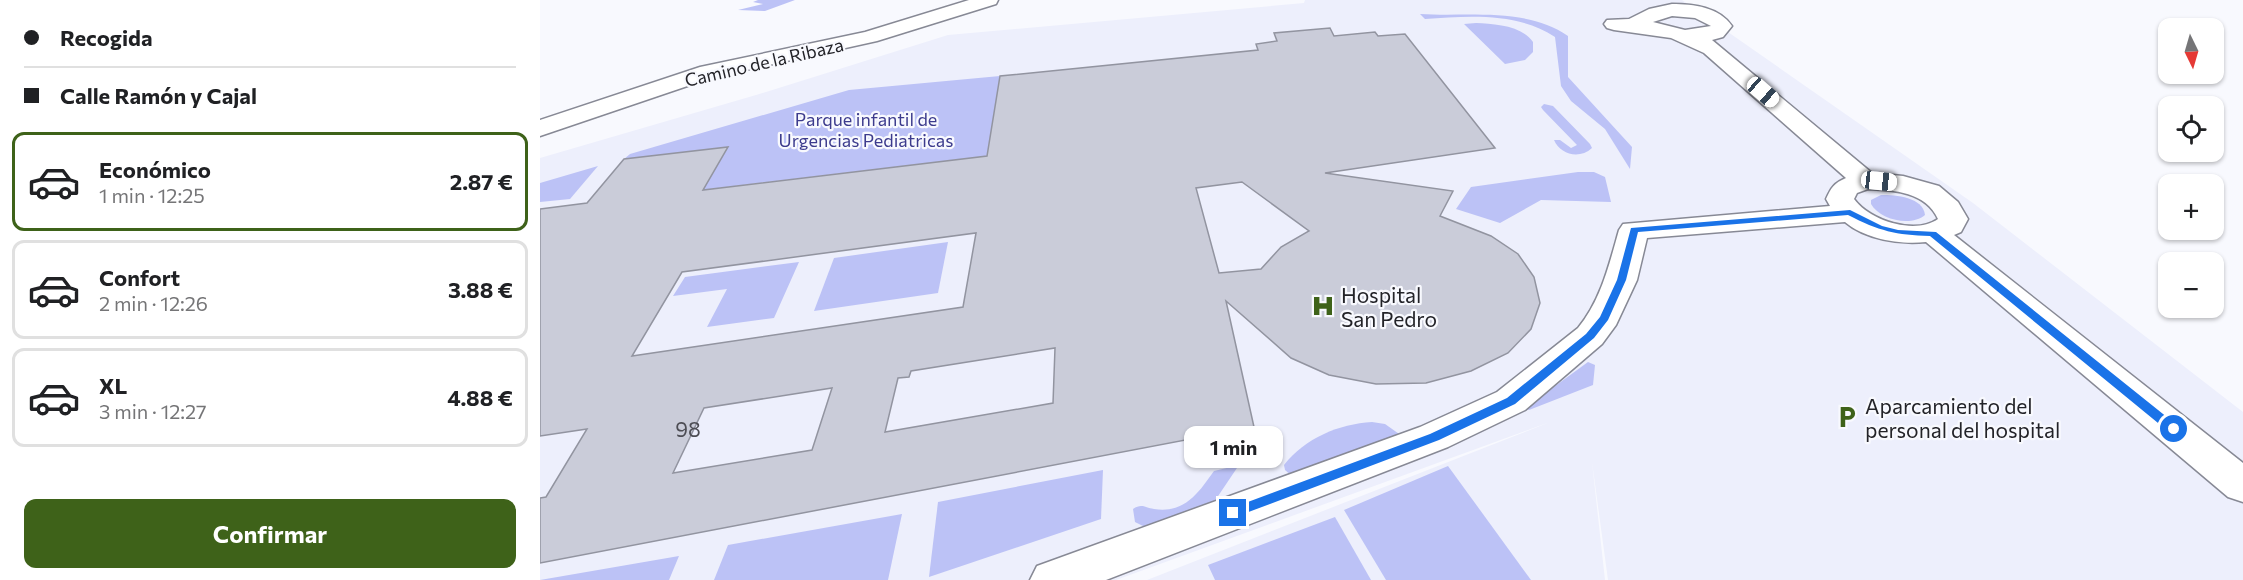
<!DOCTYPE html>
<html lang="es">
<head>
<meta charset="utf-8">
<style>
	:root { --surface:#fff; --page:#f2f2f2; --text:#202124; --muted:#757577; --line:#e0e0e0; --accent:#3e6219 }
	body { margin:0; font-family:Commissioner,sans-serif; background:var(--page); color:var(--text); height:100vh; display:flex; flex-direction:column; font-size:22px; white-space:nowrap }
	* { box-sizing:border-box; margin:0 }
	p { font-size:20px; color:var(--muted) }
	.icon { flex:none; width:33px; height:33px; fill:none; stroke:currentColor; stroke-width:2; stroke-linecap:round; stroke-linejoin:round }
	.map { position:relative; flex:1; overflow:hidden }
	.sheet { display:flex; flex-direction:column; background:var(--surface); width:540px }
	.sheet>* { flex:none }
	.guide { display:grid; align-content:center; height:132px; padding:0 24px; background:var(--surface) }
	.needle { width:39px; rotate:175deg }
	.controls { position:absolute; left:1618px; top:18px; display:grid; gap:12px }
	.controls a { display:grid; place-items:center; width:66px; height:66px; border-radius:12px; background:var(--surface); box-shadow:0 2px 4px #0004; font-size:30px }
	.end { position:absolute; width:27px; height:27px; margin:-14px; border:8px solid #1a73e8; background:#fff; box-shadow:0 0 0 3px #fff }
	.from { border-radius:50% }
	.bubble { position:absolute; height:42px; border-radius:12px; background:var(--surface); box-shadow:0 2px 4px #0004; font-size:20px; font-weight:700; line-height:42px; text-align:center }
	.car { position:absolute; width:18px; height:36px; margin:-18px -9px; border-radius:8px; box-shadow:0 0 4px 2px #0007; background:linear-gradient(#fff 24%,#345 0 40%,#fff 0 76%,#345 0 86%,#fff 0) }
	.guide b { display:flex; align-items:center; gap:21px; height:57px; font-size:22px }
	.guide b+b { border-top:2px solid var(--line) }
	.guide i { width:15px; height:15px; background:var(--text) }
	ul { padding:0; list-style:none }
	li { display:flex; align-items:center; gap:18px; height:99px; margin:0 12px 9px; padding:0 12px; border:3px solid var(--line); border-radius:12px }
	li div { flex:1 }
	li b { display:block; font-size:22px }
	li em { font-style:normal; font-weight:700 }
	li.active { border-color:var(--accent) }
	li>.icon { width:54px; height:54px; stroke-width:1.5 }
	.button { display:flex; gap:12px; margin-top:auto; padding:12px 24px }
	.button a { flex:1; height:69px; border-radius:12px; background:var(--accent); color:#fff; font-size:24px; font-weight:700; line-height:69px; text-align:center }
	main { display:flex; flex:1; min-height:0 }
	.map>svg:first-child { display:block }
	.built { fill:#edeffc }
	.green { fill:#bcc2f6 }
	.building { fill:#caccd9; stroke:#9294a0; stroke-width:1.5; fill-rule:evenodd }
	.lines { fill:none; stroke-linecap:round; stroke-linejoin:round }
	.minor-casing { stroke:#878995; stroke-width:3 }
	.minor { fill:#fff; fill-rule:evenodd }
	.route { fill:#1a73e8 }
	.labels { text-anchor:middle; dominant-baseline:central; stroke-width:4.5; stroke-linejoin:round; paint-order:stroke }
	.far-street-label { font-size:18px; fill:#232328; stroke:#f8f9fe }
	.far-park-label { font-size:18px; fill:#3c3b8d; stroke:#f8f9fe }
	.poi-label { font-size:21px; fill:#232328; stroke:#f8f9fe; text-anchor:start }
	.near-number-label { font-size:21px; fill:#4d4d54 }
</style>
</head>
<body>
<main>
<section class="sheet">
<div class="guide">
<b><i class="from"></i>Recogida</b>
<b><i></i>Calle Ramón y Cajal</b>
</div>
<ul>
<li class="active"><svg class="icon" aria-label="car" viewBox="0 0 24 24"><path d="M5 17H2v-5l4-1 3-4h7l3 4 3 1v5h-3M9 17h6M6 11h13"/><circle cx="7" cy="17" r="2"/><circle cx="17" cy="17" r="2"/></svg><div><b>Económico</b><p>1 min · 12:25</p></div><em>2.87 €</em></li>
<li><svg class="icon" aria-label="car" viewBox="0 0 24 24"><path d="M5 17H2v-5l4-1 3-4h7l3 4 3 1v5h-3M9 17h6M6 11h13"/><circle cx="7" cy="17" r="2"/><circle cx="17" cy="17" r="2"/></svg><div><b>Confort</b><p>2 min · 12:26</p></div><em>3.88 €</em></li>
<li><svg class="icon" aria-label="car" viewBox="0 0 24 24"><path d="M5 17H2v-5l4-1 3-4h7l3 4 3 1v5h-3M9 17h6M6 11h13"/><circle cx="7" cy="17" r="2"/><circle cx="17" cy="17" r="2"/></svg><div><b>XL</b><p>3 min · 12:27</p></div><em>4.88 €</em></li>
</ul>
<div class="button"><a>Confirmar</a></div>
</section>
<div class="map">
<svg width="1703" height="580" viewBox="0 0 1703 580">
	<rect width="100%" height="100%" fill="#f8f9fe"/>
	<polygon class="built" points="765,0 1142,0 1433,203 1703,412 1703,580 1068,580 1052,462 1065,580 607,580 1010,422 576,580 0,580 0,158 216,95 408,35 764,3"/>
	<g class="green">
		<polygon points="218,0 255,0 225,11 198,10 223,4 213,2"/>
		<path d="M880 14C928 17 987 7 1028 36V77L1092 147 1090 169 1065 129 1031 101 1021 86 1015 37C977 12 929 16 885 19Z"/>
		<path d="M936 23C954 24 981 25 993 42V52L985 60 965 64 924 24Z"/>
		<polygon points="460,76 447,156 162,190 188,147 84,159 90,154 309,90"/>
		<path d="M1004 104 1013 106 1050 144 1052 148C1039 160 1020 154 1014 140H1020L1031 148 1037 145 1003 110 1001 107Z"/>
		<polygon points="58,166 30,199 0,202 0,183"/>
		<polygon points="1038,172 1054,172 1065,177 1071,202 1001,200 960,223 916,209 931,187"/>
		<path d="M1341 195C1356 195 1383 197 1385 215 1371 227 1340 220 1331 204V200Z"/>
		<polygon points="408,242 398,293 274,311 294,258"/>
		<polygon points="259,262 234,318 167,327 187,289 133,296 145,277"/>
		<polygon points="1048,362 1055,365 1053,385 989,410 985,408"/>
		<path d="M832 422 845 424 862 436 752 476 745 470 744 465C765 438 799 424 832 422Z"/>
		<path d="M699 465 670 508 605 527 595 522 593 509C602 503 605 508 614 509 645 514 659 492 674 471Z"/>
		<polygon points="908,466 991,580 846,580 804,510"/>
		<polygon points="563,470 561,519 389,577 398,502"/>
		<polygon points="362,514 348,580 174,580 188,545"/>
		<polygon points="795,517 831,580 675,580 668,565"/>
		<polygon points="139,556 129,580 0,580"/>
	</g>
	<path class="building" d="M790 28 794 36 835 32 838 36 865 34 955 148 785 173 913 191 900 216 951 236 978 254 994 277 1000 303 991 329 968 353 931 371 886 383 836 384 789 375 751 358 686 301 714 427 0 563V498L6 497 47 429 0 436V209L47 203 84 159 188 147 163 190 447 156 460 76 718 50 716 44 737 41 734 33ZM702 182 769 231 741 247 721 269 679 273 656 188ZM436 233 423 307 92 356 142 272ZM515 348 513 403 345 432 358 378 369 377 371 371ZM292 388 272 450 133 473 164 408Z"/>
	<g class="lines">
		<g class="minor-casing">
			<g id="minor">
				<polygon points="429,0 458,0 456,4 337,41 174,77 0,136 0,120 160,67 325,32"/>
				<path d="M1132 4C1154 4 1179 7 1192 26L1183 37 1172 40 1332 173 1363 176 1399 186 1418 202 1428 219 1421 232 1414 235 1703 463V502L1688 497 1386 242C1360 245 1325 239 1305 222L1107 238 1097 280 1076 325 1062 344 985 410 908 447 566 580H490L497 566 880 427 957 392 1038 328C1061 300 1069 265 1079 230L1083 224 1290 206 1286 199C1291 188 1294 183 1306 178L1164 53 1131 38 1074 30 1067 28 1064 24 1067 20 1089 19 1109 9ZM1132 16 1155 18 1171 26 1145 30 1113 22ZM1328 189C1354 190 1386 192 1398 219 1375 235 1330 221 1314 199L1317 193Z"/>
			</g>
		</g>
		<use href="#minor" class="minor"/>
	</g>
	<path class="route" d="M1310 210 1342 226 1358 230 1396 232 1638 426V432H1629L1390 236C1356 235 1339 231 1308 215L1098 232 1086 280 1068 320 1054 338 975 404 899 440 698 516H689L687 513 689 509 890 434 967 398 1046 334 1060 317 1077 280 1091 228Z"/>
	<defs>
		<g id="hospital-bare" transform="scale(1.8)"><path d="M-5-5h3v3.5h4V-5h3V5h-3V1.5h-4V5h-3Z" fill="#3e6219" stroke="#f8f9fe" stroke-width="2.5" paint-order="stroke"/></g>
		<g id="parking-bare" transform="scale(1.8)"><path d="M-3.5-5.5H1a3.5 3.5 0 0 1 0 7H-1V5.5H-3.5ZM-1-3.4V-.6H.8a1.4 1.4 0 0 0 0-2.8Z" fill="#3e6219" stroke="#f8f9fe" stroke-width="2.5" paint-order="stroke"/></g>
	</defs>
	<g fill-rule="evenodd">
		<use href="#hospital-bare" x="783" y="306"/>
		<use href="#parking-bare" x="1307" y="417"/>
	</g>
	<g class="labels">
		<g class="far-street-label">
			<text transform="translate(224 62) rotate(-13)">Camino de la Ribaza</text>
		</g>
		<g class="far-park-label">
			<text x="326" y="119">Parque infantil de<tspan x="326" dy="21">Urgencias Pediatricas</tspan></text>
		</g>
		<g class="poi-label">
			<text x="801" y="294">Hospital<tspan x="801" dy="24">San Pedro</tspan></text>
			<text x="1325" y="405">Aparcamiento del<tspan x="1325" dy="24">personal del hospital</tspan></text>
		</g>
		<g class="near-number-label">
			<text x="148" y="428">98</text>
		</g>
	</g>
</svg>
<div class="controls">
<a><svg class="needle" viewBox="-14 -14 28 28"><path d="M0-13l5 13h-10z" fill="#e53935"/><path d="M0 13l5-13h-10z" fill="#757577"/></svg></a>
<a><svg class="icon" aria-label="locate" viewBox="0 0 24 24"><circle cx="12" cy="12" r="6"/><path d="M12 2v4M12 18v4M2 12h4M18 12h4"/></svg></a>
<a>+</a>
<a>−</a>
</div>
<i class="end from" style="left:1634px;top:429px"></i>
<i class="end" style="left:693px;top:513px"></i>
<div class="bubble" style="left:644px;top:426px;width:99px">1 min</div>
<i class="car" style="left:1223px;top:92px;rotate:131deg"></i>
<i class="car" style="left:1339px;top:181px;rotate:96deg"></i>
</div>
</main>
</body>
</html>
